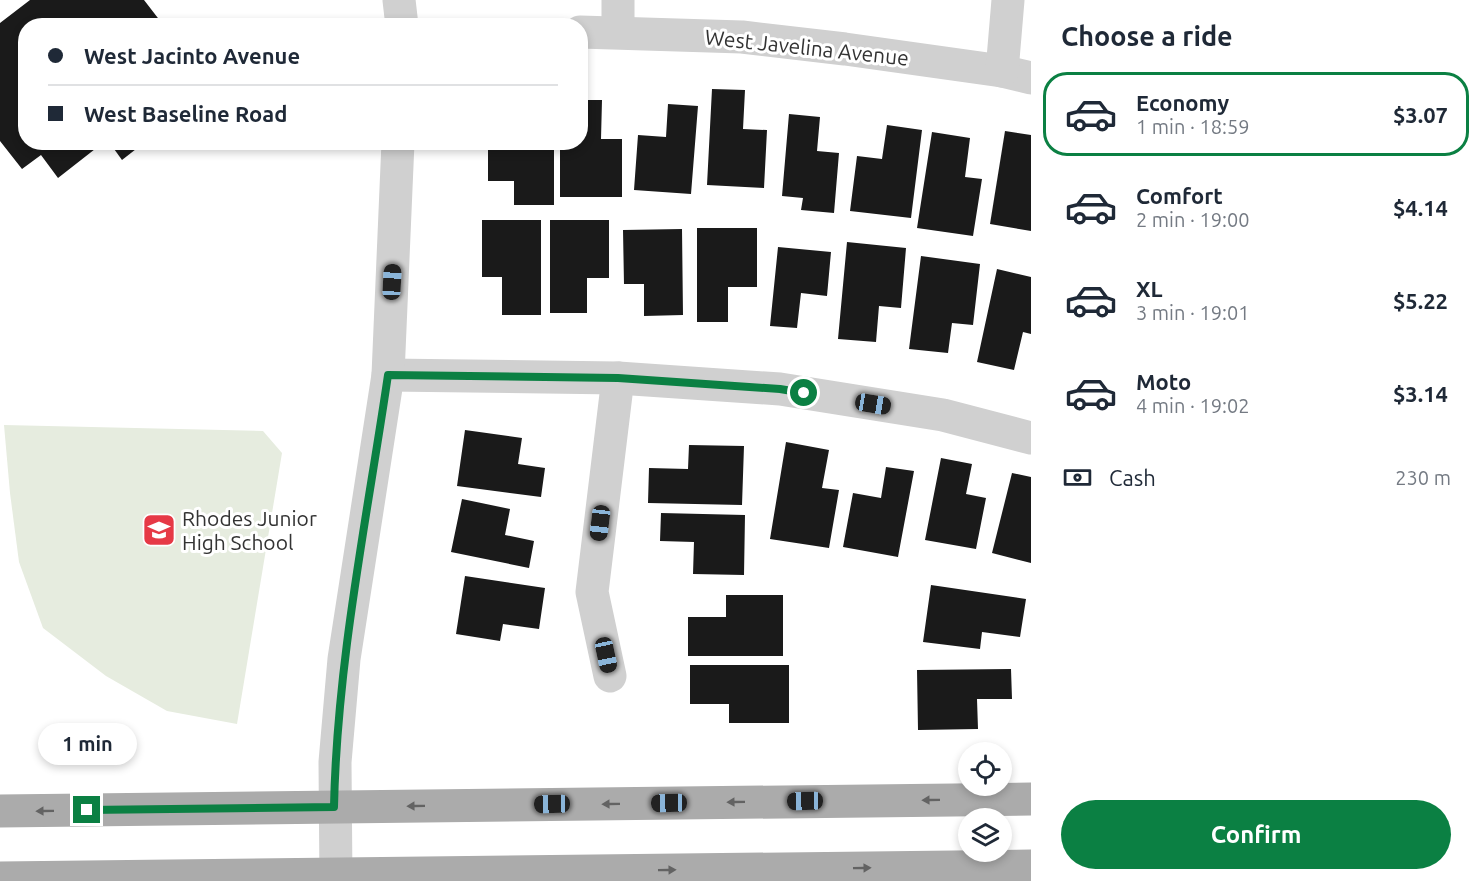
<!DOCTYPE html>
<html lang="en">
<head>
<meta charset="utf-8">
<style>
	:root { --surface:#fff; --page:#f2f2f3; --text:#1f2937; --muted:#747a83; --line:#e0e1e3; --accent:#0b8043 }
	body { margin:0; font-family:Ubuntu,sans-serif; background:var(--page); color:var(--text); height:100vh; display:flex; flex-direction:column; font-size:22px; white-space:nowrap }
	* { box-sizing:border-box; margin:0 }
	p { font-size:20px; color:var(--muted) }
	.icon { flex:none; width:33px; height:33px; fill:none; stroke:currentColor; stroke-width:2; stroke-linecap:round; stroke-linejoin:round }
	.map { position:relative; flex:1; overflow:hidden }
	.drawer { display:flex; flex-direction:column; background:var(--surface); width:450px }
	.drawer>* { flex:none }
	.hud { position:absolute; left:18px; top:18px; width:570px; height:132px; border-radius:24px; box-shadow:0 3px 9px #0003; display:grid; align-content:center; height:132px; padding:0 30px; background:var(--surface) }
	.fabs { position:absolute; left:958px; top:742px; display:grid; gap:12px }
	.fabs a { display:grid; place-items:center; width:54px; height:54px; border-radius:50%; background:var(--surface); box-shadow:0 3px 9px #0003; font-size:30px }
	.end { position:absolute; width:27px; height:27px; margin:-14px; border:8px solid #0b8043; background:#fff; box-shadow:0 0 0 3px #fff }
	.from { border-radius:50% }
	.bubble { position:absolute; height:42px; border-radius:21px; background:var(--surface); box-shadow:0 3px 9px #0003; font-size:20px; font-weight:700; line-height:42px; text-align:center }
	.car { position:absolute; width:18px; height:36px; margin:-18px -9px; border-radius:8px; box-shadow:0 0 4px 2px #0007; background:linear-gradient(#222 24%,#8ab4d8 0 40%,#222 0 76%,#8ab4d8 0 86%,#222 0) }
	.hud b { display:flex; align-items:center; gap:21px; height:57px; font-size:22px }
	.hud b+b { border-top:2px solid var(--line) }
	.hud i { width:15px; height:15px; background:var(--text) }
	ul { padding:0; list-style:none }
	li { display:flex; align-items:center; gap:18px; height:84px; margin:0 12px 9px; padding:0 18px; border:3px solid transparent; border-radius:24px }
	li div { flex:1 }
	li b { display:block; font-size:22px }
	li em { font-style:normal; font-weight:700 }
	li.active { border-color:var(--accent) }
	li>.icon { width:54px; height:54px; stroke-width:1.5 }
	h2 { padding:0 30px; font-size:27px; line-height:72px }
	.pay { display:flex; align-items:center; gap:15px; height:66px; padding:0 30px; font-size:22px }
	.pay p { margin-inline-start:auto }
	.button { display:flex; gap:12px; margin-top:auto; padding:12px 30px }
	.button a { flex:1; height:69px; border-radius:36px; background:var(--accent); color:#fff; font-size:24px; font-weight:700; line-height:69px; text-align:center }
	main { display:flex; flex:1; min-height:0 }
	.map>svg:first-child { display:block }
	.green { fill:#e6ecdf }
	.building { fill:#1a1a1a }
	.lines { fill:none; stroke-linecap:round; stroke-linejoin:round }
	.minor { stroke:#d0d0d0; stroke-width:33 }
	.tertiary { stroke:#d0d0d0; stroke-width:33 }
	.primary { stroke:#ababab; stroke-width:33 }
	.oneway { fill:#636363 }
	.route { stroke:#0b8043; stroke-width:8 }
	.labels { text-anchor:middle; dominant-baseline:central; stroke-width:6; stroke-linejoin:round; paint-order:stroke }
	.street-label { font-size:21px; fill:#333; stroke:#fff }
	.poi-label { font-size:21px; fill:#333; stroke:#fff; text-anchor:start }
</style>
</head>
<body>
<main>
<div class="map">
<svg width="1031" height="881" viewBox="0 0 1031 881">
	<rect width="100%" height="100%" fill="#fff"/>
	<polygon class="green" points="4,425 263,431 282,453 237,724 167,711 106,676 43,628 19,562 10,493"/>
	<g class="building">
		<polygon points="30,0 144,0 161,22 156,26 26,26 26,142 104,142 58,178 41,155 22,169 0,141 0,23"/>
		<polygon points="712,89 745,90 743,129 767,130 764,188 707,185"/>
		<polygon points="580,100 602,100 601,139 622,139 622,197 560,197 560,142 580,142"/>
		<polygon points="668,104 698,106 691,194 634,190 638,135 666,137"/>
		<polygon points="789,114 820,117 817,151 839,153 834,213 801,210 803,198 782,196"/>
		<polygon points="887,125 922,130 911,218 850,211 857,156 882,159"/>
		<polygon points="1005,131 1031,135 1031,231 990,224"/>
		<polygon points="932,132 970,138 965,177 982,179 973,236 917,228"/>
		<polygon points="109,142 145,142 122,160"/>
		<polygon points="488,142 554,142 554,205 514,205 514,181 488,181"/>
		<polygon points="482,220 541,220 541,315 502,315 502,277 482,277"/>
		<polygon points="550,220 609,220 609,278 587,278 587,313 550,313"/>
		<polygon points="697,228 757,228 757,287 728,287 728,322 697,322"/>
		<polygon points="682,229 683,315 644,316 644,284 624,284 623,230"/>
		<polygon points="847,242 906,248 901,308 879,306 876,342 838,339"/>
		<polygon points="778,247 831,252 827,296 801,293 797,328 770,326"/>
		<polygon points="921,256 980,264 973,325 952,323 948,353 909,349"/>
		<polygon points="997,269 1031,277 1031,334 1023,332 1014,370 977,362"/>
		<polygon points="465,430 522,438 518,464 545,468 541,497 457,486"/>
		<polygon points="786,442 829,450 822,488 839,490 829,548 770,539"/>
		<polygon points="689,445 744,446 742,505 648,503 649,468 688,469"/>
		<polygon points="941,458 972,464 966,494 986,498 976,549 925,540"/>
		<polygon points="886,467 914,471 898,557 843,547 853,493 881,498"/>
		<polygon points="1012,473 1031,477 1031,563 992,553"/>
		<polygon points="462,499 510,509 505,535 534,541 529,568 451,552"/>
		<polygon points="661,513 745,515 744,575 693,574 694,542 660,541"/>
		<polygon points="465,576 545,588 539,629 503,624 500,641 456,634"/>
		<polygon points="931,585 1026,599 1020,637 982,632 980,649 923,642"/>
		<polygon points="726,595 783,595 783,656 688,656 688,617 726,617"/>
		<polygon points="690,665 789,665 789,723 729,723 729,704 690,704"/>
		<polygon points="1011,669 1012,699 977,699 978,729 918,730 917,670"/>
	</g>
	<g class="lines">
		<g class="minor">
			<polyline points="580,32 742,37 845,49 1002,71 1031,78"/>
			<polyline points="618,32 618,0"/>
			<polyline points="1002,71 1008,0"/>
			<polyline points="388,375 618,378 780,389 943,415 1031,438"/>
			<polyline points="610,676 592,592 618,378"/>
		</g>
		<g class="tertiary">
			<polyline points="399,0 402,26"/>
			<polyline points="336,881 335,762 344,659 388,375 398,142"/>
		</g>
		<g class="primary">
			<polyline points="0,811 1031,799"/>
			<polyline points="0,878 1031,866"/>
		</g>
	</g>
	<defs><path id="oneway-solid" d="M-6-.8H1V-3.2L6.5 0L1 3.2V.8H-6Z" transform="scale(1.5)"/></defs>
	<g class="oneway">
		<use href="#oneway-solid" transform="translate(931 800) rotate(179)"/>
		<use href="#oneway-solid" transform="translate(736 802) rotate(179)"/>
		<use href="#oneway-solid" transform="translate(611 804) rotate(179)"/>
		<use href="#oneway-solid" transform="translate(416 806) rotate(179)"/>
		<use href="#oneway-solid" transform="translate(45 811) rotate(179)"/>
		<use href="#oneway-solid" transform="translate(862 868) rotate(-1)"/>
		<use href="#oneway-solid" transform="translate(667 870) rotate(-1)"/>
	</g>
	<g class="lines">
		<path class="route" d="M87 810 334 807C337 662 367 518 388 375L618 378 780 389 804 393"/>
	</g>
	<defs>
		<g id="school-square" transform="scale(1.725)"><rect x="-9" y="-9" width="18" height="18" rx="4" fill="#e63946" stroke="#fff"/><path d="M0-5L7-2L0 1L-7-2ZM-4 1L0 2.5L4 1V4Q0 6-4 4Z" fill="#fff"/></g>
	</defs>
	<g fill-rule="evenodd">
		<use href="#school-square" x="159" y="530"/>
	</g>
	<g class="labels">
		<g class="street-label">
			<text transform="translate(807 47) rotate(6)">West Javelina Avenue</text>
		</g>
		<g class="poi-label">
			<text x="182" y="518">Rhodes Junior<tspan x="182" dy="24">High School</tspan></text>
		</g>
	</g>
</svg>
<div class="fabs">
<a><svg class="icon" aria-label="locate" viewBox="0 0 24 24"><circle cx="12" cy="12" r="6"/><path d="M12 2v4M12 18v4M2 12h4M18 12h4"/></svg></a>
<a><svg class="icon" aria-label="layers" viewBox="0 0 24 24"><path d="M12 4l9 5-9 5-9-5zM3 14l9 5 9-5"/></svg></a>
</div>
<i class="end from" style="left:804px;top:393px"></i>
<i class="end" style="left:87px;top:810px"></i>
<div class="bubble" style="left:38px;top:723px;width:99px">1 min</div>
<i class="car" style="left:392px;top:282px;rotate:3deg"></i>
<i class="car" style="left:873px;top:404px;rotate:99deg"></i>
<i class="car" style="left:600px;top:523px;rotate:187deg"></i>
<i class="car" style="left:606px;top:655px;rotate:168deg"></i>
<i class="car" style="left:805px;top:801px;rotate:269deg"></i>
<i class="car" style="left:669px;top:803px;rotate:269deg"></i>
<i class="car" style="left:552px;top:804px;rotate:269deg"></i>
<div class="hud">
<b><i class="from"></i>West Jacinto Avenue</b>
<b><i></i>West Baseline Road</b>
</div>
</div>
<section class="drawer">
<h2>Choose a ride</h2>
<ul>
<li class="active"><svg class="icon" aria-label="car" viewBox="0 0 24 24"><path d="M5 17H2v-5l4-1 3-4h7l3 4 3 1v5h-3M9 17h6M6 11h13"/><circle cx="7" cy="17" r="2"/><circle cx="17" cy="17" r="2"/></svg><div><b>Economy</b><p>1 min · 18:59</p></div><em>$3.07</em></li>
<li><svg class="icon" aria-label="car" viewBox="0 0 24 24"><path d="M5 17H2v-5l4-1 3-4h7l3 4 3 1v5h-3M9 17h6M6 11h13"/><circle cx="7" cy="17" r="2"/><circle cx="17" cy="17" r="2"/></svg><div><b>Comfort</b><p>2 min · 19:00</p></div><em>$4.14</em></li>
<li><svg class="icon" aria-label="car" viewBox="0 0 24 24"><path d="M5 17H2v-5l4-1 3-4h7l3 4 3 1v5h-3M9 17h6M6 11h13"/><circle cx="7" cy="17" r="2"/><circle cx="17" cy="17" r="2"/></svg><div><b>XL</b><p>3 min · 19:01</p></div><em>$5.22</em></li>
<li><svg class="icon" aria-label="car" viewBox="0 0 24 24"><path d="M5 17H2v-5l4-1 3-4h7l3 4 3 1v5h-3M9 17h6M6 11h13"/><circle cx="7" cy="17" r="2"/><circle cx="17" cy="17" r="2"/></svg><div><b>Moto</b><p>4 min · 19:02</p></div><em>$3.14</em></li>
</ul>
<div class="pay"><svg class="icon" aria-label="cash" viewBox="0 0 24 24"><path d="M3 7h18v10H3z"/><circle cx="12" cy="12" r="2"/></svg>Cash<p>230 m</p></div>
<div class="button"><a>Confirm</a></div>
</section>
</main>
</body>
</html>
